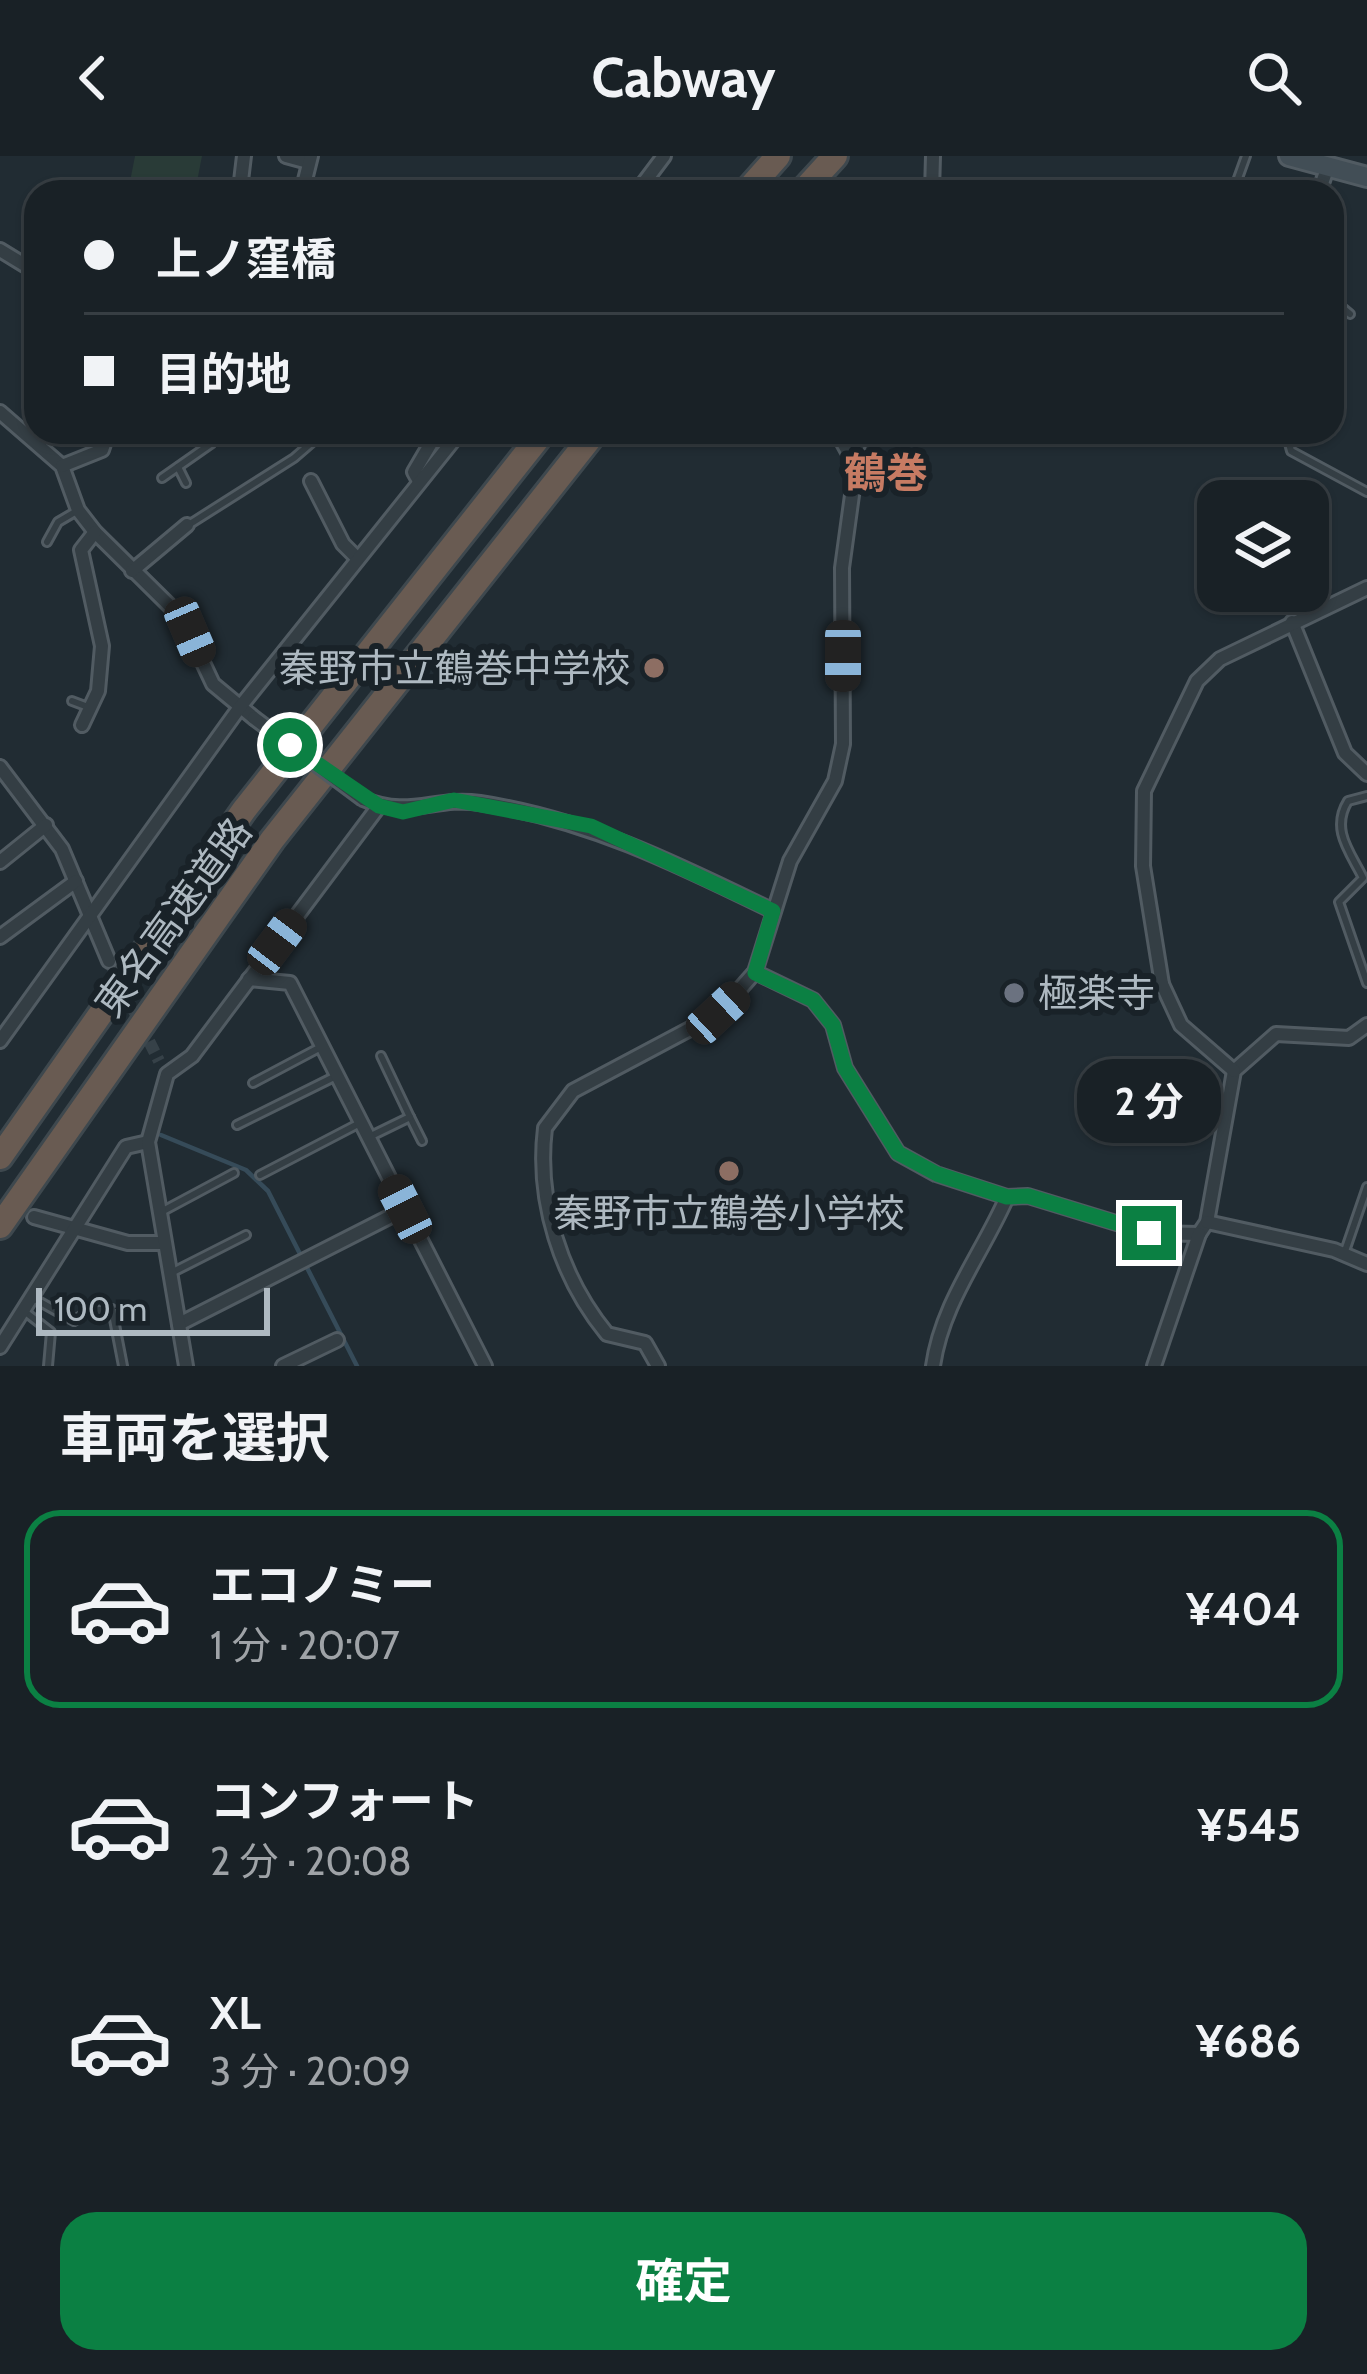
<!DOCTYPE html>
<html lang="ja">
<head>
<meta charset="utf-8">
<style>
	:root { --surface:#192126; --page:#22292e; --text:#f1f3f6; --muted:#9fa3a7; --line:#373e43; --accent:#0b8043 }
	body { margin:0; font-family:Cabin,"Noto Sans JP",sans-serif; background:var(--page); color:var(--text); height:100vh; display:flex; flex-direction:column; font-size:45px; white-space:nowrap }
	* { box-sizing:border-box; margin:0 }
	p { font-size:39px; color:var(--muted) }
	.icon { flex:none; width:66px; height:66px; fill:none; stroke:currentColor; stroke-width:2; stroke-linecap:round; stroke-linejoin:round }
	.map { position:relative; height:1210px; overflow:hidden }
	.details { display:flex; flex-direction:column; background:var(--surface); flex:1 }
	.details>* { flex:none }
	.top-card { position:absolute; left:24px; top:24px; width:1320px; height:264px; border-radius:36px; box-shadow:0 3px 9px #0004,0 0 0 3px var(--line); display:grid; align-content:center; height:264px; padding:0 60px; background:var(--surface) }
	.buttons { position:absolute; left:1197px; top:324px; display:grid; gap:24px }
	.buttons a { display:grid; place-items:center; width:132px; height:132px; border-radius:24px; background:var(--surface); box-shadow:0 3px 9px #0004,0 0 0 3px var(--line); font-size:60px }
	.scale { position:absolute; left:36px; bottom:30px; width:234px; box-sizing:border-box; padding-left:12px; border:6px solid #aeb9c1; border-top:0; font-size:33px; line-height:42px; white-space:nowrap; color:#aeb9c1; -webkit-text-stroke:9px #192228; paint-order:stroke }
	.end { position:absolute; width:54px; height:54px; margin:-27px; border:15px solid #0b8043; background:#fff; box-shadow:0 0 0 6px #fff }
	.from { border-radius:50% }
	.bubble { position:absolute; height:84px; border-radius:36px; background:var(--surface); box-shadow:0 3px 9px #0004,0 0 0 3px var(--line); font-size:39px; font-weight:700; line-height:84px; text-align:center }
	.car { position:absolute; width:36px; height:72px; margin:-36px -18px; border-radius:15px; box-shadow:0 0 9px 3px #0007; background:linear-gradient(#222 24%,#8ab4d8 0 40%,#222 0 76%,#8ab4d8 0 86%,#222 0) }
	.top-card b { display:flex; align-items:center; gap:42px; height:114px; font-size:45px }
	.top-card b+b { border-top:3px solid var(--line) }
	.top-card i { width:30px; height:30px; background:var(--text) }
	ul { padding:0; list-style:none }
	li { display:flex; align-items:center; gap:36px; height:198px; margin:0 24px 18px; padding:0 36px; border:6px solid transparent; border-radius:36px }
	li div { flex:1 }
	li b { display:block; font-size:45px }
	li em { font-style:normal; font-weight:700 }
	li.selected { border-color:var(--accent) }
	li>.icon { width:108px; height:108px; stroke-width:1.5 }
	h2 { padding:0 60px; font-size:54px; line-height:144px }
	.action { display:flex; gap:24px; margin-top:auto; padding:24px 60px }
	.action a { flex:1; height:138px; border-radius:36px; background:var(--accent); color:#fff; font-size:48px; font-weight:700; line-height:138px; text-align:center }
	header { display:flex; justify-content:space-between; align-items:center; height:156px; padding:0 60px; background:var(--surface); font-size:54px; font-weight:700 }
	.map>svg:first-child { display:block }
	.green { fill:#293b37 }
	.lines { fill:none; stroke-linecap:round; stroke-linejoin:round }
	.stream { stroke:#364b59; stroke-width:4.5 }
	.street-tunnel { stroke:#364148; stroke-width:12; stroke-dasharray:12 6; stroke-linecap:butt }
	.lane-casing { stroke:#515b62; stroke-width:12 }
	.street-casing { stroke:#515b62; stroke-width:18 }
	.secondary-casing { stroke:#515b62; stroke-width:24 }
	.highway-casing { stroke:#3e484e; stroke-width:30 }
	.lane { stroke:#343e44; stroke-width:6 }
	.street { stroke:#343e44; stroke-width:12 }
	.secondary { stroke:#424e56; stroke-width:18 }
	.highway { stroke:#695b52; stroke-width:24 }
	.street-bridge-casing { stroke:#515b62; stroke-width:18; stroke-linecap:butt }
	.street-bridge { stroke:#343e44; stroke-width:12 }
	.route { stroke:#0b8043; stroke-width:15 }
	.education-dot { fill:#8d6e63; stroke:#192228; stroke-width:4.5 }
	.worship-dot { fill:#6b7280; stroke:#192228; stroke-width:4.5 }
	.labels { text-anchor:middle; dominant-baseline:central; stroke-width:12; stroke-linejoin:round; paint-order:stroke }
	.poi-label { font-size:39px; fill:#aeb9c1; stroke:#192228; text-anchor:end }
	.street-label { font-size:39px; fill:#aeb9c1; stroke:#192228 }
	.neighbourhood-label { font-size:42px; font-weight:bold; fill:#c77b63; stroke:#192228 }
</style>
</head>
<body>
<header><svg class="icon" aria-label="back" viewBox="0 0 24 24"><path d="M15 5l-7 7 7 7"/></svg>Cabway<svg class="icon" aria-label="search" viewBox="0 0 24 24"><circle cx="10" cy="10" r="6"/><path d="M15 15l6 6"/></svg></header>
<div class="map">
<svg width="1367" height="1210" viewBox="0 0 1367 1210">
	<rect width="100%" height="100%" fill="#212c33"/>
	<polygon class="green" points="135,0 202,0 195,36 128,36"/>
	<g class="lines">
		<polyline class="stream" points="161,979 246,1014 268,1035 357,1210"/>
		<polyline class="street-tunnel" points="109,805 159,905"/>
		<g class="lane-casing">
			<g id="lane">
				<polyline points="1233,36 1246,0"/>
				<polyline points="1332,143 1350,158"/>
				<polyline points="1286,276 1291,295 1367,336"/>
				<polyline points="178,311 186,327"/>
				<polyline points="162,322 212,287 206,276"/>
				<polyline points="190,368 294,302 324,276"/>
				<polyline points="47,386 58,366 75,356"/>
				<polyline points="72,545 88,551"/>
				<path d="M1367 640 1348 645C1330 674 1351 697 1363 722L1339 746 1367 827"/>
				<polyline points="253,927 319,892"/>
				<polyline points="410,961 422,985"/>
				<polyline points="237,969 334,921"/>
				<polyline points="369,981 410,961 381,900"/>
				<polyline points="260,1019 358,968"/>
				<polyline points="163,1055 234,1017"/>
				<polyline points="1344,1098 1367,1031"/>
				<polyline points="173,1116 246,1079"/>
				<polyline points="33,1142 74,1165 88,1155 112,1153 123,1210"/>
				<polyline points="24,1155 51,1176 48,1210"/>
			</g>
		</g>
		<g class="street-casing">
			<g id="street">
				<polyline points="286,0 308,6"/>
				<polyline points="241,25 244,0"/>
				<polyline points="111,34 113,36"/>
				<polyline points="302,36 311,0"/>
				<polyline points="637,36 664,0"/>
				<polyline points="932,36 933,0"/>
				<polyline points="1319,36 1328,10"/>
				<polyline points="0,94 36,116"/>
				<polyline points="0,256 62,310 78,354 95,376 182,462 213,528 254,562"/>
				<polyline points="853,299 864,276"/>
				<polyline points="62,310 102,294 108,276"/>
				<polyline points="311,325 343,388 358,403"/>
				<polyline points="419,325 414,316 431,287 430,276"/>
				<polyline points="132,415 187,369"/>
				<polyline points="1292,466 1345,597 1367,618"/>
				<polyline points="82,569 98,535 102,490 81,394 95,376"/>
				<polyline points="0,611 62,693 109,805"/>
				<path d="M363 643C410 663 435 640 480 647 586 663 677 708 773 755"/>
				<polyline points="0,706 46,669"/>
				<polyline points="0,781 76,725"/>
				<polyline points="755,816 813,844 833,869 845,912 898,997 936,1018 1007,1041 1028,1040 1149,1077 1199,1078 1207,1066 1234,915 1276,878 1349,882 1367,869"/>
				<polyline points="249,823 290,827 485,1210"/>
				<polyline points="1082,837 1162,828"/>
				<polyline points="0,885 240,551 460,276"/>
				<polyline points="1234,915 1181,869 1162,828 1143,710 1144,635 1197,525 1220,503 1367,432"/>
				<polyline points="34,1061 128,1087 164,1087"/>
				<polyline points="1207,1066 1334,1094 1367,1108"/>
				<polyline points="179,1168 405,1053"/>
				<polyline points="0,1191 126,991 148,986"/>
				<polyline points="186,1210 148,986 167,918 192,900 379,650"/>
				<polyline points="283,1210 337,1184"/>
				<path d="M658 1210 645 1187 607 1178C561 1122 536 1045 545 972L573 935 718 858 755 816 790 705 835 625 843 588 842 412 856 310 837 276"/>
				<path d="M933 1210C942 1147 982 1098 1007 1041"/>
				<polyline points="1154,1210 1199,1078"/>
			</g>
		</g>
		<g class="secondary-casing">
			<polyline id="secondary" points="1289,0 1367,21"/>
		</g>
		<g class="highway-casing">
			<g id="highway">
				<polyline points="746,36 778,0"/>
				<polyline points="802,36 835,0"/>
				<polyline points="0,1001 244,654 543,276"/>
				<polyline points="0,1070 272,684 595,276"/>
			</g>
		</g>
		<use href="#lane" class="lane"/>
		<use href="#street" class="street"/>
		<use href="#secondary" class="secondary"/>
		<use href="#highway" class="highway"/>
		<g class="street-bridge-casing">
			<polyline id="street-bridge" points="254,562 363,643"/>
		</g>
		<use href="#street-bridge" class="street-bridge"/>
	</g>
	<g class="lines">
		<polyline class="route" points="290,589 379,650 403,656 454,644 591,670 773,755 755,817 813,844 833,869 845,912 898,997 937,1018 1007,1041 1028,1040 1149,1077"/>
	</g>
	<g class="education-dot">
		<circle cx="654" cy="512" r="12"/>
		<circle cx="729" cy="1015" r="12"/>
	</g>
	<circle class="worship-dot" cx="1014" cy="837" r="12"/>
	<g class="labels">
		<g class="poi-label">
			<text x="630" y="512">秦野市立鶴巻中学校</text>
			<text x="1038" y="837" text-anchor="start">極楽寺</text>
			<text x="729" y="1057" text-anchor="middle">秦野市立鶴巻小学校</text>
		</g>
		<g class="street-label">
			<text transform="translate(173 761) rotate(-54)">東名高速道路</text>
		</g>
		<g class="neighbourhood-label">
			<text x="886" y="317">鶴巻</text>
		</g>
	</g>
</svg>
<div class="buttons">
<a><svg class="icon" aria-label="layers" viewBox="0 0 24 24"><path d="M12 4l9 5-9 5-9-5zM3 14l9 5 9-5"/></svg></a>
</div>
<div class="scale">100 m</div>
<i class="end from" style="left:290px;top:589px"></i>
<i class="end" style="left:1149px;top:1077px"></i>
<div class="bubble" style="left:1077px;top:903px;width:144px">2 分</div>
<i class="car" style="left:190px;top:476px;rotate:157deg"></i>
<i class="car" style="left:843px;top:500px;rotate:180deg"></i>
<i class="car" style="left:277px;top:786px;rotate:37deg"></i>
<i class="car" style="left:718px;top:857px;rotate:47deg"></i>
<i class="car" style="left:405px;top:1053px;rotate:333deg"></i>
<div class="top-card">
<b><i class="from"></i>上ノ窪橋</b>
<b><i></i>目的地</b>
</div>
</div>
<section class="details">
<h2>車両を選択</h2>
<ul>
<li class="selected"><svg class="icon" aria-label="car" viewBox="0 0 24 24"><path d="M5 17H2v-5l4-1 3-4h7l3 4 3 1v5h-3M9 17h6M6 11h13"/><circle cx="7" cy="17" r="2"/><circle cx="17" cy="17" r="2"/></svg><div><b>エコノミー</b><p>1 分 · 20:07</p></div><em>¥404</em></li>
<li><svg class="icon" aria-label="car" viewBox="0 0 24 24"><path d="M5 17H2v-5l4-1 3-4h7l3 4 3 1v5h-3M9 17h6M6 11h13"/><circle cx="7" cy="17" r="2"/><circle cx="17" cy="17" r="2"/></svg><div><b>コンフォート</b><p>2 分 · 20:08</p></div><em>¥545</em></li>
<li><svg class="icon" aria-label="car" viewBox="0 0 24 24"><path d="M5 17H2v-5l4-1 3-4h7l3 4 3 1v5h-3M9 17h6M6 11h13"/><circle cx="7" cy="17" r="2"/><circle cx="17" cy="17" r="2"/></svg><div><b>XL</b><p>3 分 · 20:09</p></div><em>¥686</em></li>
</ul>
<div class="action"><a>確定</a></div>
</section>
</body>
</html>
